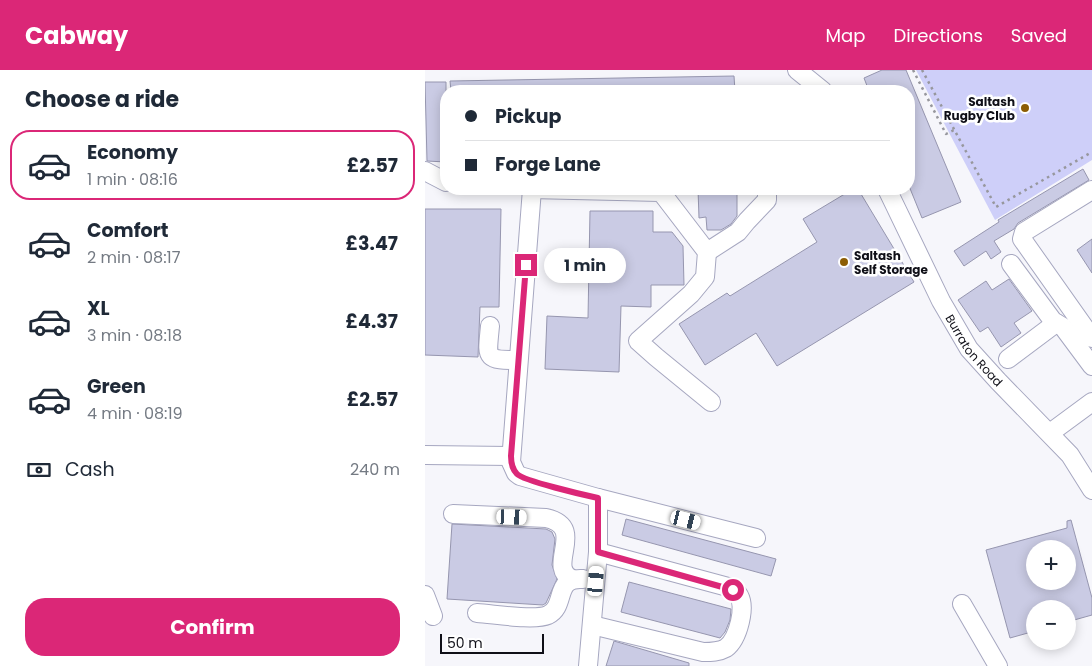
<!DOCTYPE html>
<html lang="en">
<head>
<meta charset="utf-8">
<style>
	:root { --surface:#fff; --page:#f6f6f7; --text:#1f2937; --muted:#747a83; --line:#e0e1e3; --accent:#db2777 }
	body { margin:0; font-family:Poppins,sans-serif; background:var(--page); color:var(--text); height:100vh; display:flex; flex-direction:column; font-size:19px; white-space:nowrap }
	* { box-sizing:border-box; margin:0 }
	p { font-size:16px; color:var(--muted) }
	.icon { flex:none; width:28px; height:28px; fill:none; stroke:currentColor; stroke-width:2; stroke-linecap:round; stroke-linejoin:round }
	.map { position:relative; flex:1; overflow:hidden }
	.details { display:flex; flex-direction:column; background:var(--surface); width:425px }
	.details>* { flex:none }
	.guide { position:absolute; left:15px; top:15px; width:475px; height:110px; border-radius:20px; box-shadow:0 2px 12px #0003; display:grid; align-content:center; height:110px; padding:0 25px; background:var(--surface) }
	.buttons { position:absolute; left:601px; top:470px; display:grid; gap:10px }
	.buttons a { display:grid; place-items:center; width:50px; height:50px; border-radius:50%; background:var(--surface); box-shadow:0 2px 12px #0003; font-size:25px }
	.scale { position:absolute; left:15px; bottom:12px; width:104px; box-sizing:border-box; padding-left:5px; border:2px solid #0f0f17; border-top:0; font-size:14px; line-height:18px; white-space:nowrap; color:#0f0f17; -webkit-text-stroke:4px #fff; paint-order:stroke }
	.end { position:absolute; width:22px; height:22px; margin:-11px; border:6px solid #db2777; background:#fff; box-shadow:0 0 0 2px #fff }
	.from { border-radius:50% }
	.bubble { position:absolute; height:35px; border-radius:18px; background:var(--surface); box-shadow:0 2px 12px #0003; font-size:16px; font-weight:700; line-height:35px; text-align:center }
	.car { position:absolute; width:15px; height:30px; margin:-15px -8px; border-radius:6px; box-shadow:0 0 4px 1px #0007; background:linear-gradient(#fff 24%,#345 0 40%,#fff 0 76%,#345 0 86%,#fff 0) }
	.guide b { display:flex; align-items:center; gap:18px; height:48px; font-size:19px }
	.guide b+b { border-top:1px solid var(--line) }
	.guide i { width:12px; height:12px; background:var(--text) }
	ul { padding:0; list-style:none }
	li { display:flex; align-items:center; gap:15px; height:70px; margin:0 10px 8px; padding:0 15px; border:2px solid transparent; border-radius:20px }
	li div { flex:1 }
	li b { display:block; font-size:19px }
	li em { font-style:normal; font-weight:700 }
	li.active { border-color:var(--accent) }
	li>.icon { width:45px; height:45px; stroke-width:1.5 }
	h2 { padding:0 25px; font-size:22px; line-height:60px }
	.pay { display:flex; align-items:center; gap:12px; height:55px; padding:0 25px; font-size:19px }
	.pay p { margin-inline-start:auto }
	.primary-button { display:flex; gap:10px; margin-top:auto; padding:10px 25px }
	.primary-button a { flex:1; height:58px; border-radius:20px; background:var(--accent); color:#fff; font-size:20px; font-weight:700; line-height:58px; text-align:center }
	header { display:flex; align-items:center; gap:30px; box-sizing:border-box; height:70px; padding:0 25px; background:var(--accent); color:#fff }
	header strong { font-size:24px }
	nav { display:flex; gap:28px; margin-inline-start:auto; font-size:18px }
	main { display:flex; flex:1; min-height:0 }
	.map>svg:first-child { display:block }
	.green { fill:#cecff9 }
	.building { fill:#cacbe4; stroke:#9696af; fill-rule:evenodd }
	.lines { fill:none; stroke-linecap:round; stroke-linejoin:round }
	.minor-casing { stroke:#a6a7c0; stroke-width:20 }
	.path { stroke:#97979d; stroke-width:2.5; stroke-dasharray:2.5 4; stroke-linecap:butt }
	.minor { stroke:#fff; stroke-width:18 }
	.route { stroke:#db2777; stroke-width:6 }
	.poi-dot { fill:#8c5d04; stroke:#fff; stroke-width:2 }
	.labels { text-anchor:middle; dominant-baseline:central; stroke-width:5; stroke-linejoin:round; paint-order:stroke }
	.poi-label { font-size:12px; font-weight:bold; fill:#0f0f17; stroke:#fff; text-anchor:end }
	.street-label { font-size:12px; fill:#0f0f17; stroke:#fff }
</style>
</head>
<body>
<header>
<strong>Cabway</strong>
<nav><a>Map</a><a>Directions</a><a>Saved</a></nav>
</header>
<main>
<section class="details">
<h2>Choose a ride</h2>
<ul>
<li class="active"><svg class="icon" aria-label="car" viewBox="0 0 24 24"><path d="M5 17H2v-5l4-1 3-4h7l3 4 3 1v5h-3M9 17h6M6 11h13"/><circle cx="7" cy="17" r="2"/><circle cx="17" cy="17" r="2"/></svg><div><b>Economy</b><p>1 min · 08:16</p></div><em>£2.57</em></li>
<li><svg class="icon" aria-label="car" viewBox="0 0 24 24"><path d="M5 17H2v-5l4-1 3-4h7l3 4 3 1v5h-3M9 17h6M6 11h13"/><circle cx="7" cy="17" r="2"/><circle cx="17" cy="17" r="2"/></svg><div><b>Comfort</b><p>2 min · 08:17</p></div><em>£3.47</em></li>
<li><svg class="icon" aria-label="car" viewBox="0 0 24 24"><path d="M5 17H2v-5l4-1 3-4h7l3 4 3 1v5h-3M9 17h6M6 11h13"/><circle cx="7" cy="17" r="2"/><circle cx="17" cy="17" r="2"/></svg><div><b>XL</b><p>3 min · 08:18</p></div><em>£4.37</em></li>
<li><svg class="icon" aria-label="car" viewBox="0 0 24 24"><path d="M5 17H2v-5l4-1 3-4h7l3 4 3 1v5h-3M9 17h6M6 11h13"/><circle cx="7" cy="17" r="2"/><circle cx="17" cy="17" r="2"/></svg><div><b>Green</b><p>4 min · 08:19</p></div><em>£2.57</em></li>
</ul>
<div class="pay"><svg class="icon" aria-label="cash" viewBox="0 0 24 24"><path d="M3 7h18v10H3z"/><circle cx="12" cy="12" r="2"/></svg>Cash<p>240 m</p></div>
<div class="primary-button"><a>Confirm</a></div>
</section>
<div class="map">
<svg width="667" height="596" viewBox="0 0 667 596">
	<rect width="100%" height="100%" fill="#f6f6fb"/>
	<polygon class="green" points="491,0 667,0 667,90 570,150"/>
	<g class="building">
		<polygon points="457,0 481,0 536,132 497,148 484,116 484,21 444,21 439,8"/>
		<polygon points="309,6 310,21 26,21 25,11"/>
		<polygon points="0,12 21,12 21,92 2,91"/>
		<polygon points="658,99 664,110 593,153 589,159 569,171 576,182 566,189 561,181 539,196 529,181 574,152 573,150"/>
		<polygon points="273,119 312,119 312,146 306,154 296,160 282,160 281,147 274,148"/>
		<polygon points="428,119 433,119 489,212 352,296 331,263 280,295 254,254 302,223 305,226 392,172 378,149"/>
		<polygon points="0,139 76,139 74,237 55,237 53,287 0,285"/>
		<polygon points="165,141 228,141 228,162 247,162 258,176 259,215 226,215 226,237 196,236 194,302 120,299 122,246 163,248"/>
		<polygon points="667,169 667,203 652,180"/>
		<polygon points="584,209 607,241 589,253 596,263 576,277 563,257 555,262 533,230 561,211 567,220"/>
		<polygon points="201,449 351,489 346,506 197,465"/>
		<path d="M646 450 667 528V545L642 552V539H610V561L585 568 561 480 642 458V451ZM610 479H642V511H610Z"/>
		<polygon points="27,454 121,459 127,462 130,469 127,495 132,509 121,533 118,535 22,529"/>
		<polygon points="204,512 306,539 305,550 300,562 295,568 196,542"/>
		<polygon points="189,571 264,593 264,596 181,596"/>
	</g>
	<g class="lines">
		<g class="minor-casing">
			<g id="minor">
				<polyline points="372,0 398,21"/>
				<polyline points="0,101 21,112"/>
				<polyline points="105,119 236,122 282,182 280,207 266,224 213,271 231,287 286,332"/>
				<polyline points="107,119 86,392 91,403 95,406 173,428 173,482 163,596"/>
				<path id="s1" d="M462 119 516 231 544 279 573 311 645 385 667 420"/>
				<polyline points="667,120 599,162 597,169 667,268"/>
				<polyline points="282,182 313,162 322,151 342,130 342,119"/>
				<polyline points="586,194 628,251 638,257 667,296"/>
				<path d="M65 256C62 288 59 290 93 290"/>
				<polyline points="583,289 631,253"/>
				<polyline points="625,363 667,332"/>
				<polyline points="0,385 85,386"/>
				<polyline points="173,428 331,468"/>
				<path d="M28 444 121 448C163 457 120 497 147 509"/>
				<polyline points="0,525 8,546"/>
				<polyline points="537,534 573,596"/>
				<path d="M52 543C69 544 109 551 123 545 142 536 128 507 158 509"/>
				<path d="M167 555 278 582C286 582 294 582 301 578 313 569 322 536 313 524 310 521 307 519 303 517L173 482"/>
			</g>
		</g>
		<g class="path">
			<polyline points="488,0 521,64 529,60"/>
			<polyline points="497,0 571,137 667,82"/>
		</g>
		<use href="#minor" class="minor"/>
	</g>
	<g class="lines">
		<path class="route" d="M101 195 86 386C86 392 87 399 92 404 99 411 159 425 173 428V482L308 520"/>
	</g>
	<g class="poi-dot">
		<circle cx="600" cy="38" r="5"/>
		<circle cx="419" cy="192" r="5"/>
	</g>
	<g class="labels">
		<g class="poi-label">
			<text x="590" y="31">Saltash<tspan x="590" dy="14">Rugby Club</tspan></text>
			<text x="429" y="185" text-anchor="start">Saltash<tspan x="429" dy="14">Self Storage</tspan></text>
		</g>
		<g class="street-label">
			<text stroke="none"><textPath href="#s1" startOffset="184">Burraton Road</textPath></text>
		</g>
	</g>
</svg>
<div class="buttons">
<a>+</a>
<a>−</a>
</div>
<div class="scale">50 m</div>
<i class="end from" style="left:308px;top:520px"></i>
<i class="end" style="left:101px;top:195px"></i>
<div class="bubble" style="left:119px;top:178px;width:82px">1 min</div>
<i class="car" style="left:87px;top:447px;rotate:92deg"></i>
<i class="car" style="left:261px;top:450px;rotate:104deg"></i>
<i class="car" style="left:171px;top:511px;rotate:5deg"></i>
<div class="guide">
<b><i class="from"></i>Pickup</b>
<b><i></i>Forge Lane</b>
</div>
</div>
</main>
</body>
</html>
